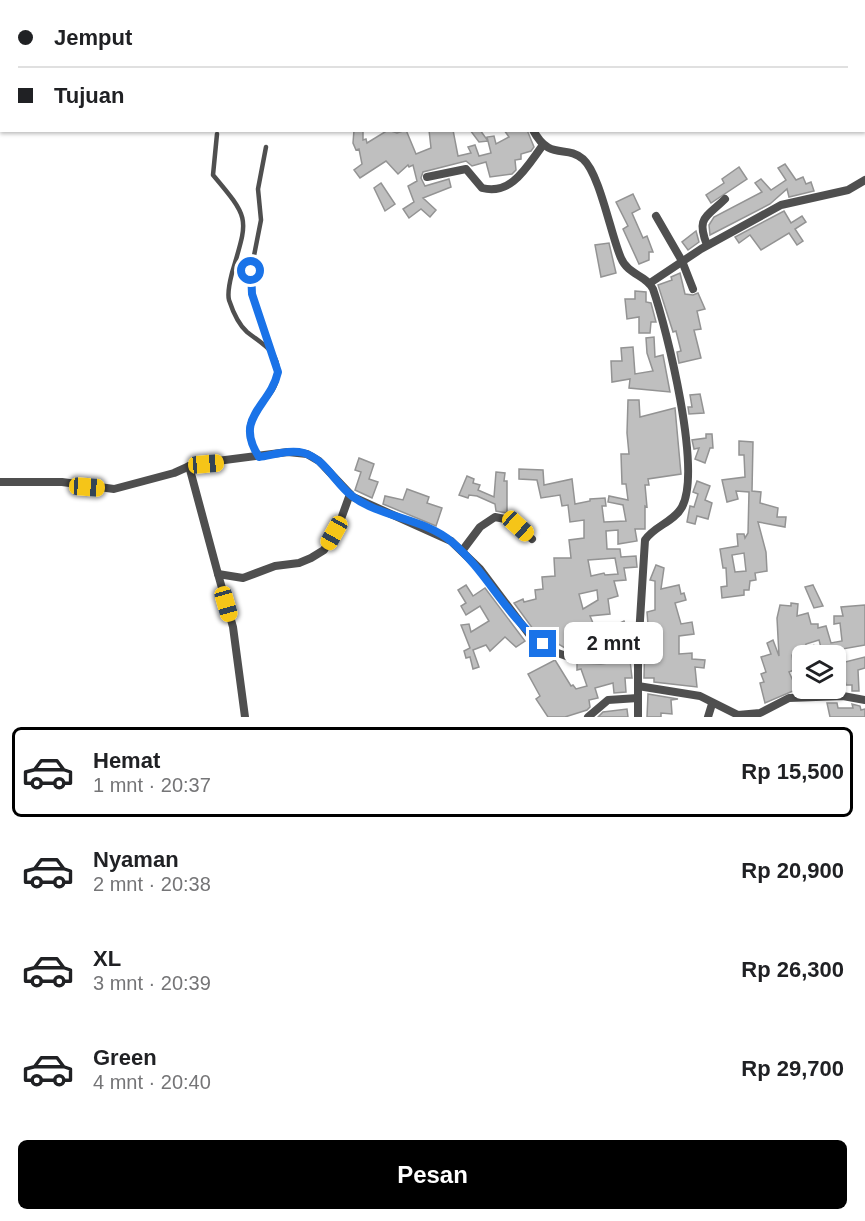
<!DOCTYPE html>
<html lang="id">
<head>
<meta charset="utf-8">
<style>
	:root { --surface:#fff; --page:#f6f6f6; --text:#202124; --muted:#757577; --line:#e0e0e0; --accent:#000 }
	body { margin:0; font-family:Arial,sans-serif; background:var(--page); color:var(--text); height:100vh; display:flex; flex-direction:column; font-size:22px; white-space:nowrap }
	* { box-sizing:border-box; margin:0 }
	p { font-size:20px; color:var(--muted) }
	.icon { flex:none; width:33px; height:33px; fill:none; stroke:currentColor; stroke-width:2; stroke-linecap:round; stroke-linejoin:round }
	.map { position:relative; height:717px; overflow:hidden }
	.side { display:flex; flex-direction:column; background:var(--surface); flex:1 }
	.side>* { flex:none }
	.banner { position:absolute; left:0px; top:0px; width:866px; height:132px; box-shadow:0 2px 4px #0004; display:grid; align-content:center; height:132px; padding:0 18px; background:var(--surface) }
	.buttons { position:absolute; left:792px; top:645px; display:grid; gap:12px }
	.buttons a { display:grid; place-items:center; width:54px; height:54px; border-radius:9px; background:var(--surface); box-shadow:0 2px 4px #0004; font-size:30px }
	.end { position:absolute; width:27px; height:27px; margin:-14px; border:8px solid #1a73e8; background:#fff; box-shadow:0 0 0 3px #fff }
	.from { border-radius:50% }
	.bubble { position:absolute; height:42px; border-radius:9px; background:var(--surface); box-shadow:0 2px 4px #0004; font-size:20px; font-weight:600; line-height:42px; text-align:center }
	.car { position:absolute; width:18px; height:36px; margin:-18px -9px; border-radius:8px; box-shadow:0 0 4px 2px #0007; background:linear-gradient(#f5c518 24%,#345 0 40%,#f5c518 0 76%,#345 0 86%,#f5c518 0) }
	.banner b { display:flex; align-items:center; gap:21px; height:57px; font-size:22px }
	.banner b+b { border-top:2px solid var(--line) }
	.banner i { width:15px; height:15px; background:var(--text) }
	ul { padding:10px 0 0; list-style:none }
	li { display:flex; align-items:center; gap:18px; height:90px; margin:0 12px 9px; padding:0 6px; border:3px solid transparent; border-radius:9px }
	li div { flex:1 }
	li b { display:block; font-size:22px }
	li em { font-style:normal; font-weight:600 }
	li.on { border-color:var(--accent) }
	li>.icon { width:54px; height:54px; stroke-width:1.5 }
	.action { display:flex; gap:12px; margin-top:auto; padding:12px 18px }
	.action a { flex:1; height:69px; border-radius:9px; background:var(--accent); color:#fff; font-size:24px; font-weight:600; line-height:69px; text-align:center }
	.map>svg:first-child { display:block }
	.building { fill:#bfbfbf; stroke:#939393; stroke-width:1.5; fill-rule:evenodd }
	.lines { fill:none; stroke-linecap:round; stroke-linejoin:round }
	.lane { stroke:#4f4f4f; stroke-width:4.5 }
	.street { stroke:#4f4f4f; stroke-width:8 }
	.route { stroke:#1a73e8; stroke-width:8 }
</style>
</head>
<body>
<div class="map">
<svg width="865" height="717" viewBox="0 0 865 717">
	<rect width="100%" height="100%" fill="#fff"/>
	<g class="building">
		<polygon points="354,130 363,130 363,140 366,139 367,143 388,130 397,133 406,130 416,154 431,148 429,130 453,130 458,156 471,153 468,147 475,145 479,156 491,153 488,141 479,142 470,130 480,130 488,141 487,137 494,136 496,144 509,137 504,130 527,130 534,147 531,151 521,154 521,159 515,160 516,170 512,174 490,177 486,162 472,166 466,161 423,172 421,178 425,186 449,179 451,187 423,198 436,210 430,217 421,209 409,218 403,209 414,202 408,186 417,181 413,165 409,167 408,165 398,174 386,161 360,178 354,170 362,164 359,149 356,150 353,143"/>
		<polygon points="785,164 796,180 803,177 806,184 811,182 814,191 789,197 787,189 770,204 710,235 709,225 714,217 762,192 755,183 761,179 771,190 786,180 778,168"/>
		<polygon points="739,167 747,179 711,203 706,195 724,183 722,179"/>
		<polygon points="381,183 395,204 385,211 374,188"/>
		<polygon points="633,194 640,209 632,213 643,238 647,236 653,252 649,252 649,260 639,264 623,229 628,226 616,202"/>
		<polygon points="784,211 791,223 802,216 806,222 795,229 803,241 797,245 789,233 761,250 750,235 739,243 735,237"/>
		<polygon points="696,231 699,242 688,250 682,242"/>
		<polygon points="609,243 616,273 601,277 595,245"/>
		<polygon points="680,273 685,294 693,295 698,293 705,309 697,311 701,329 694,330 701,358 679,363 677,352 681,351 676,331 673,332 658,285 672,280 671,277"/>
		<polygon points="635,291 646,292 646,302 651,303 656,322 651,322 650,333 639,333 639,317 627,319 625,299 635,299"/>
		<polygon points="654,337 655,357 663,355 670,392 629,388 630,379 612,382 611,361 622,361 621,348 633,347 635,374 653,371 647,353 646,338"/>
		<polygon points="700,394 704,413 689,414 688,407 692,407 690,395"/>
		<path d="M628 400H639L640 417 675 408 681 474 648 479 649 485H645L647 507 645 506V529H635L637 541 618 544V530L606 531 607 549H620L621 557 636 556 637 567 624 568 626 580 614 581 618 596 608 599 610 614 590 616 593 623 581 633 566 635 578 647 599 635 607 647 597 651 591 646 584 651H570L533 629 514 603 523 599 524 602 536 599 535 590 543 589 542 577 555 576 554 558H571L569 540 584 538V520L570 522 568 505 562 506 560 495 541 498 537 480 519 479V469L543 470 544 485 572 479 575 504 590 501V499L605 498 606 506H602L604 522 626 521 623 505 608 502 609 496 628 500 626 484H622L621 454H629L627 433ZM615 558 618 574 605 575 604 573 591 576 588 560ZM597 590 598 600 583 609 579 594Z"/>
		<polygon points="706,434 712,434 713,448 710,448 705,463 695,459 699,448 694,449 692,440 706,438"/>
		<path d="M739 441 753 442 752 491 761 492 760 503 778 508 777 517H786L785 527 758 522 766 552 767 571 755 573 756 580 750 581 749 590H744V595L722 598 721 587 727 586 726 568H723L720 549 738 546 737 534H744L745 538 748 533 749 492 736 491 738 499 727 502 722 480 745 477 744 455H739ZM744 553 746 571 735 572 732 555Z"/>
		<polygon points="359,458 374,464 369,479 378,482 372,498 355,490 361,472 355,470"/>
		<polygon points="496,472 505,473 504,481 507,481 507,513 496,511 495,504 477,496 469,495 468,498 459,495 467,476 474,479 473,483 480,485 478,490 494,497"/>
		<polygon points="697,481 710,486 705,500 712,503 708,519 697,516 695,524 687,522 690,506 694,507 698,494 693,492"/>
		<polygon points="407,489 429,497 427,503 442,508 436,526 383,504 385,496 403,500"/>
		<polygon points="656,565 664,568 661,589 679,585 681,594 684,593 686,600 675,603 681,624 692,622 694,634 679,636 679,654 692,653 692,659 705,660 704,668 695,667 697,687 654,682 654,678 644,678 645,637 649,637 647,612 655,610 655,581 650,580"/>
		<polygon points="466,585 473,596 485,588 525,641 516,647 505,637 490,651 486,645 473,650 479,667 473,669 470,657 466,658 464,651 470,648 461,625 469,624 471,632 489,621 480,606 466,615 461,606 466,603 458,590"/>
		<polygon points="813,585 823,606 814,608 805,587"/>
		<polygon points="791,603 798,604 797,616 808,613 811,624 818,624 818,628 826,626 831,643 842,641 840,623 834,624 834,616 843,616 841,607 865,605 865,645 842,649 844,661 836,662 832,652 823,655 819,640 806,644 804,653 792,655 794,670 789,672 794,683 793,691 765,703 760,683 764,682 761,674 766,672 761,657 771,654 767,643 773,640 779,656 777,618 780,605 791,606"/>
		<polygon points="624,621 628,632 633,631 632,646 617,648 620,623"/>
		<polygon points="865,657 865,668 858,670 859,691 852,691 852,685 846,685 841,663"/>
		<polygon points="555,660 571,686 573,685 576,689 587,686 581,669 577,670 577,663 601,664 630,660 632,678 625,678 626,692 614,693 613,683 595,688 598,698 589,700 590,707 587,710 565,717 548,717 536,699 540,696 528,674"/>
		<polygon points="648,694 678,699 671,700 672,714 661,713 661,717 647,717"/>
		<polygon points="827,703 837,703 838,708 853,708 852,704 860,706 861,710 865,709 865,717 830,717"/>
		<polygon points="627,709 628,717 598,717 603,712"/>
	</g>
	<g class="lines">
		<g class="lane">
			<path d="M217 134 213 175C251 220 248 218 232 273 230 281 227 292 229 300 233 312 238 324 247 332 262 344 279 351 278 374 276 405 230 413 257 455"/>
			<polyline points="266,147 258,189 261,220 251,271 252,294 271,349"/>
		</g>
		<g class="street">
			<polyline points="476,0 476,2"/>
			<path d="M533 130C550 162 566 144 583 159 600 174 611 236 621 258 628 275 646 275 653 289 667 330 702 470 682 507 674 522 654 526 645 540L638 652V717"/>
			<path d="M427 177 466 169 482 188C512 196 527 166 543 145"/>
			<polyline points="656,216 682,261 693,289"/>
			<path d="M707 245C696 217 706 218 725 199"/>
			<polyline points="650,283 701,249 781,205 848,190 865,180"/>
			<polyline points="189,466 218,574"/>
			<polyline points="0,482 62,482 114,489 174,473 194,464 288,452 307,454 319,461 353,497 451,541 480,569 529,634 555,652 569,657 604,657 638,652"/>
			<polyline points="462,551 480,527 495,517 510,520 532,539"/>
			<polyline points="809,656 814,649"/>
			<polyline points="638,686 700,696 738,715 760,713 789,698 843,696 865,700"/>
			<polyline points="799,697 802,664"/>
			<polyline points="245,717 233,627 218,574 243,578 275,566 299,563 311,558 324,550 341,519 350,494"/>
			<polyline points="588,717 608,700 638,698"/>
			<polyline points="708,717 712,704"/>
		</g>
	</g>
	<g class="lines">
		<path class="route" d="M251 271 252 294 278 372C270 407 233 417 259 457 273 455 290 449 304 453 325 459 335 483 352 496 381 518 424 518 452 542 487 572 506 616 543 644"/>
	</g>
</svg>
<div class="buttons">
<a><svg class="icon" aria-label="layers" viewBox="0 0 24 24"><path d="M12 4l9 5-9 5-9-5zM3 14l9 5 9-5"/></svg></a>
</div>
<i class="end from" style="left:251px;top:271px"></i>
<i class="end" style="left:543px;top:644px"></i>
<div class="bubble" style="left:564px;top:622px;width:99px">2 mnt</div>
<i class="car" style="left:206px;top:464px;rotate:85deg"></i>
<i class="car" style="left:87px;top:487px;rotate:94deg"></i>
<i class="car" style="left:518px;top:526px;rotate:132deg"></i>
<i class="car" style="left:334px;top:533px;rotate:209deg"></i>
<i class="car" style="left:226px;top:604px;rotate:164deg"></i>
<div class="banner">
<b><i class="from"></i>Jemput</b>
<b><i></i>Tujuan</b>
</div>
</div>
<section class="side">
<ul>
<li class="on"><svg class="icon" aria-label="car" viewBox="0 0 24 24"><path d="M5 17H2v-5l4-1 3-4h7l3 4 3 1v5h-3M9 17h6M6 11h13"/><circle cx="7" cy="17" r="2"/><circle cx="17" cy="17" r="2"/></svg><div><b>Hemat</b><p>1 mnt · 20:37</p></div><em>Rp 15,500</em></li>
<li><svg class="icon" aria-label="car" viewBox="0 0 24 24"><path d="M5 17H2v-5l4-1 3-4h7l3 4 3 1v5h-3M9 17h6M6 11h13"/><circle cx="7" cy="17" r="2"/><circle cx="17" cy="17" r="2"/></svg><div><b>Nyaman</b><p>2 mnt · 20:38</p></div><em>Rp 20,900</em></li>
<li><svg class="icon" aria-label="car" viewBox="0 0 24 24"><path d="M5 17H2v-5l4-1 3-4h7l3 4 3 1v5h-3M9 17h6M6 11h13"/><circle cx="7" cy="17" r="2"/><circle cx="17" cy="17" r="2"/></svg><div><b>XL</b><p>3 mnt · 20:39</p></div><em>Rp 26,300</em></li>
<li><svg class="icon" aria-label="car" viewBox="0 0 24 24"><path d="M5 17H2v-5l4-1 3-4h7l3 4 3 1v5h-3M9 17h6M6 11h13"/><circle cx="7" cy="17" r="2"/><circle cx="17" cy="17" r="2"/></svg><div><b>Green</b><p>4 mnt · 20:40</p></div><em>Rp 29,700</em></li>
</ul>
<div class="action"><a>Pesan</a></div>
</section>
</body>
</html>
